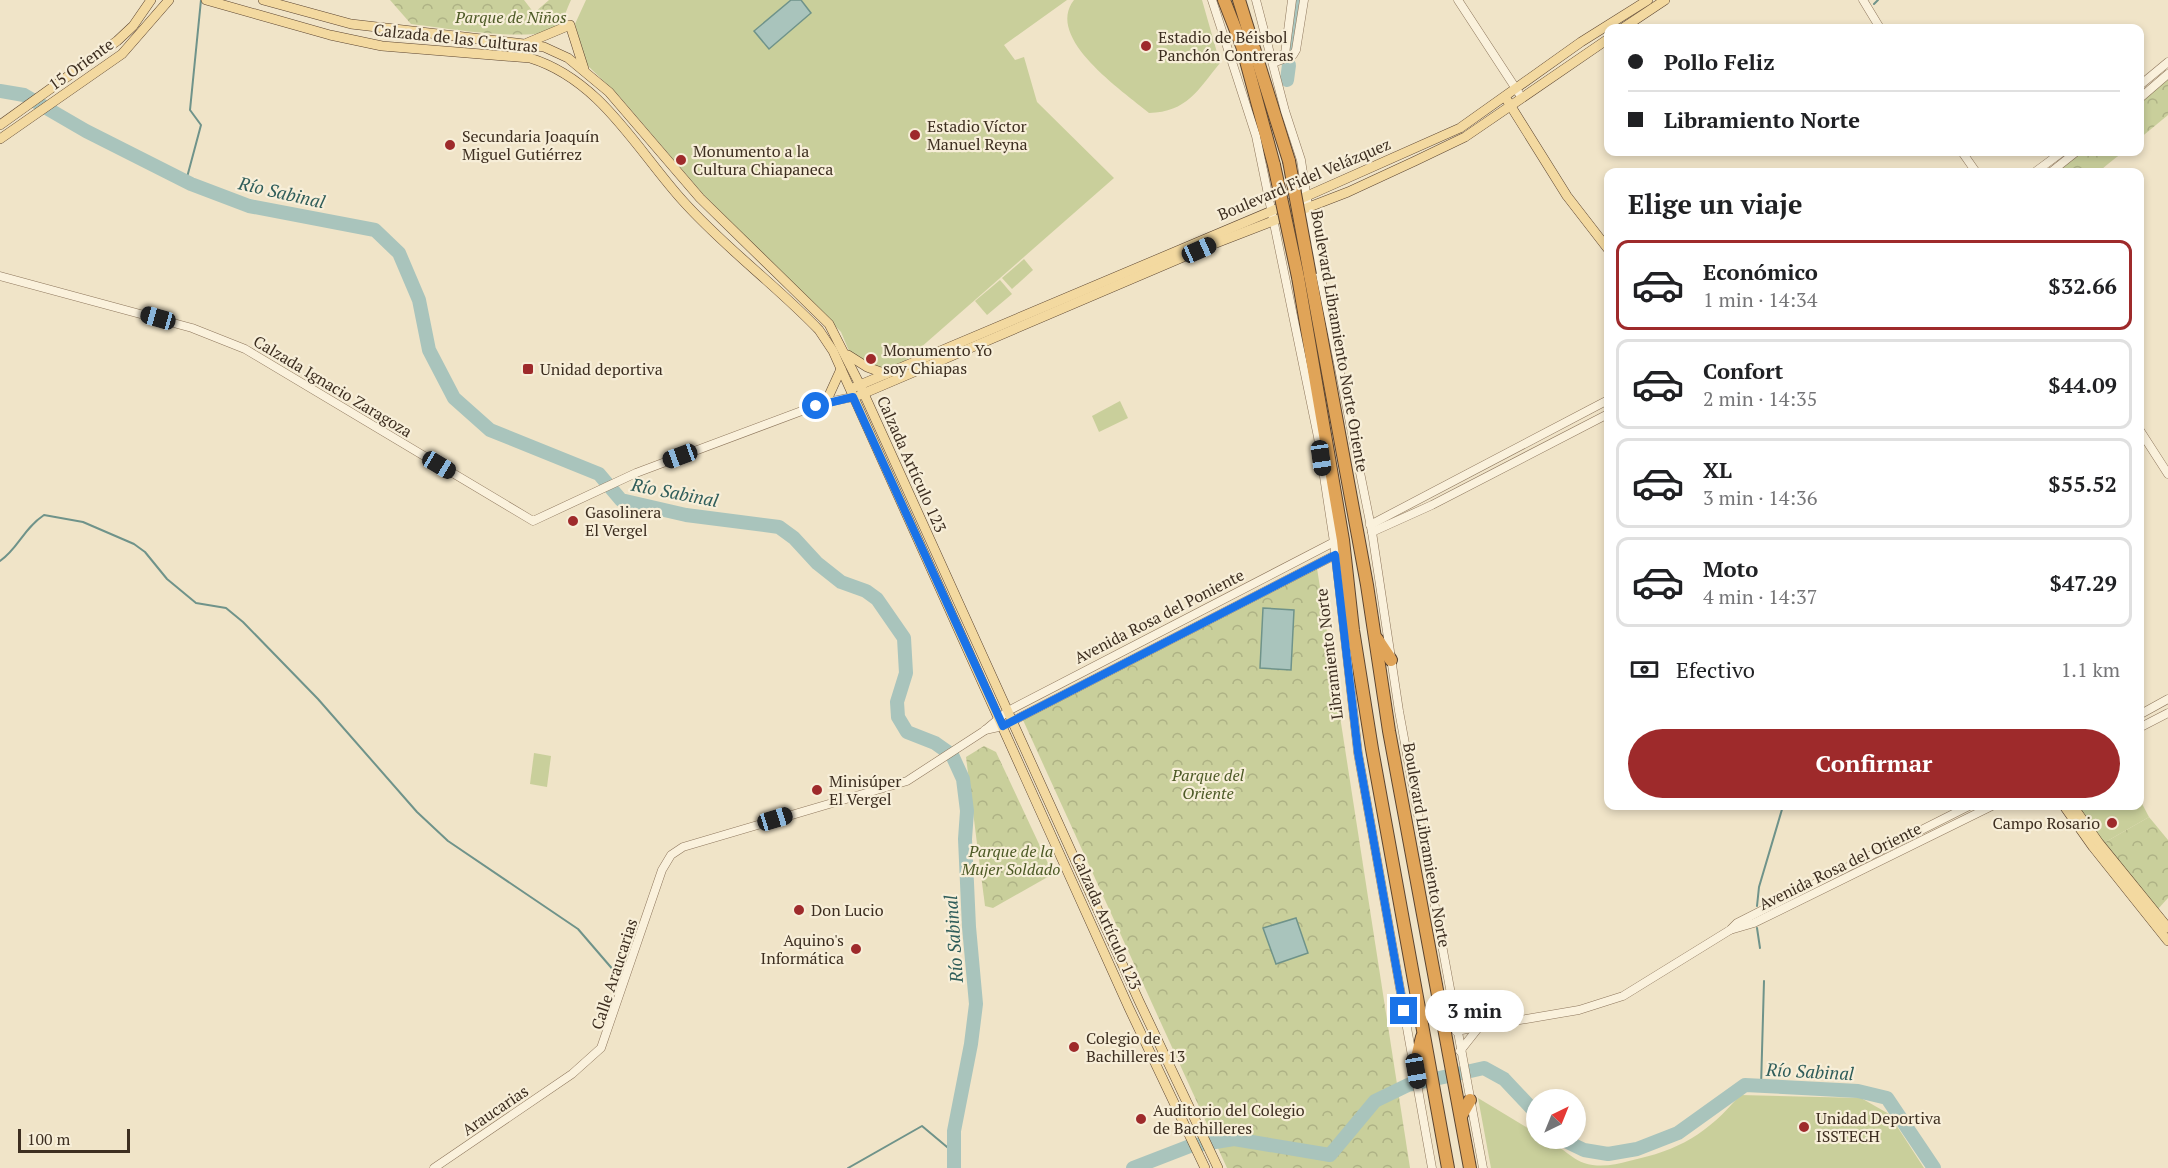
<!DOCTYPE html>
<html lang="es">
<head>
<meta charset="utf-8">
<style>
	:root { --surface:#fff; --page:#f2f2f2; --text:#202124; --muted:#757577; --line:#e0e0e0; --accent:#9e2a2b }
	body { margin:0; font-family:"PT Serif",serif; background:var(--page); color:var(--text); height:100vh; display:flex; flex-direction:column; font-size:22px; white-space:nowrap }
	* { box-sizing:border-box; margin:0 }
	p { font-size:20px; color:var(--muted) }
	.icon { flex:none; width:33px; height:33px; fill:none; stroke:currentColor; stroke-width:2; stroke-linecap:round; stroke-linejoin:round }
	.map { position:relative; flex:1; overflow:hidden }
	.details { position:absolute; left:1604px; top:168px; width:540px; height:642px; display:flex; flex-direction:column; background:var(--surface); border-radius:12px; box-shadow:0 3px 9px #0003 }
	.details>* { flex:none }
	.hud { position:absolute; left:1604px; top:24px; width:540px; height:132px; border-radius:12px; box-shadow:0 3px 9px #0003; display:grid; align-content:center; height:132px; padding:0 24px; background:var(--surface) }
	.needle { width:39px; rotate:43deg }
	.tools { position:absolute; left:1526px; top:1089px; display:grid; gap:12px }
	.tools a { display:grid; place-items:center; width:60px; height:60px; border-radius:50%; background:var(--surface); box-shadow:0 3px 9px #0003; font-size:30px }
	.scale { position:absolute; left:18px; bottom:15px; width:112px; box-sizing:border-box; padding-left:6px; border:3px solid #3d2e20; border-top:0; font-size:16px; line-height:21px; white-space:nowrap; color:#3d2e20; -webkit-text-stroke:4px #f7eed8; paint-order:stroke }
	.end { position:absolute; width:27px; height:27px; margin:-14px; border:8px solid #1a73e8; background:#fff; box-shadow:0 0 0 3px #fff }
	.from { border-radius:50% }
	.bubble { position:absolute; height:42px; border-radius:21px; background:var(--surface); box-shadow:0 3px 9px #0003; font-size:20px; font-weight:700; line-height:42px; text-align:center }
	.car { position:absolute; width:18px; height:36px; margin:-18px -9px; border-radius:8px; box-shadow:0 0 4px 2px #0007; background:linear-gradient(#222 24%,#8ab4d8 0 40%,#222 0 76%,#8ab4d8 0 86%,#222 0) }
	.hud b { display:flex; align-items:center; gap:21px; height:57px; font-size:22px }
	.hud b+b { border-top:2px solid var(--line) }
	.hud i { width:15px; height:15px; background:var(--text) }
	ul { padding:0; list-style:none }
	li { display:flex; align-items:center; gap:18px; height:90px; margin:0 12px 9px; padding:0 12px; border:3px solid var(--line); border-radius:12px }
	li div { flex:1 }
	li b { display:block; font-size:22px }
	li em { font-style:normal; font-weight:700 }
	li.selected { border-color:var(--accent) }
	li>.icon { width:54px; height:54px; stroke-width:1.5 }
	h2 { padding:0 24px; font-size:27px; line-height:72px }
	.pay { display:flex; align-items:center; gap:15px; height:66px; padding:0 24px; font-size:22px }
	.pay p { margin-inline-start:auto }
	.primary-button { display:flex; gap:12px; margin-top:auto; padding:12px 24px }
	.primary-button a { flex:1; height:69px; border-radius:36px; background:var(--accent); color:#fff; font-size:24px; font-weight:700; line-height:69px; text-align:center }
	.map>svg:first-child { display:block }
	.grass { fill:#c9cf9b }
	.park { fill:url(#park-crowns) }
	.water { fill:#a9c4bc; stroke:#6f938a; stroke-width:1.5 }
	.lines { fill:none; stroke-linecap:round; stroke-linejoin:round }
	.stream { stroke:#6f938a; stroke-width:2 }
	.river { stroke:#a9c4bc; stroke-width:14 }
	.minor-casing { stroke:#8d765c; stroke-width:9 }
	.major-casing { stroke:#5b4430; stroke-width:10 }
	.highway-casing { stroke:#5b4430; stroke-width:14 }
	.minor { stroke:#faf1dc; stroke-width:8 }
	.major { stroke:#f3d9a0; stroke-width:9 }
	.highway { stroke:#e0a458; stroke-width:12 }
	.highway-bridge-casing { stroke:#5b4430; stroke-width:14; stroke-linecap:butt }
	.highway-bridge { stroke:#e0a458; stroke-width:12 }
	.route { stroke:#1a73e8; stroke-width:8 }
	.poi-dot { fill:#9e2a2b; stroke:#f7eed8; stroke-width:2 }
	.labels { text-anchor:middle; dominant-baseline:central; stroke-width:4.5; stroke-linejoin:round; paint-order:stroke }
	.park-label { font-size:16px; font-style:italic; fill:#4d5a26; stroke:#f7eed8 }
	.poi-label { font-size:16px; fill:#3d2e20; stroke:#f7eed8; text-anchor:start }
	.street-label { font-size:16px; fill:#3d2e20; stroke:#f7eed8 }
	.water-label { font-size:18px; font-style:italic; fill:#2f5d5a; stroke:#f7eed8 }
</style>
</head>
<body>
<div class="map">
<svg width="2168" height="1168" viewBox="0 0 2168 1168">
	<defs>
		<pattern id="park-crowns" width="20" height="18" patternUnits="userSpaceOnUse" patternTransform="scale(1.5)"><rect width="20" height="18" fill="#c9cf9b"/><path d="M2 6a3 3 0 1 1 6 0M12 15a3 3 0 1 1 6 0" fill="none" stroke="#aeb285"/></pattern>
	</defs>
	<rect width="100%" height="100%" fill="#f0e4c8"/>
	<g class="grass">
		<polygon points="586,0 1067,0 1004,45 1015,60 1024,57 1037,102 1114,178 903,363 887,369 878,369 849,351 841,332 703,194 619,96 586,64 575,24"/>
		<path d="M1074 0H1202L1220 63C1198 90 1187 112 1149 113 1123 91 1044 38 1074 0Z"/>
		<polygon points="1024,259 1033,270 1012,289 1002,278"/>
		<polygon points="1000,280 1012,294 987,315 975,301"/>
		<polygon points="1120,401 1128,418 1099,432 1092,416"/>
		<polygon points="534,753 551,756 547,787 530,784"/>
		<polygon points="2139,798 2149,817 2102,844 2077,806 2139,806"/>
		<path d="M1740 1095 1861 1098 1889 1114 1924 1168H1491L1478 1098 1536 1133V1138C1555 1138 1567 1157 1584 1163 1599 1168 1615 1165 1629 1161 1680 1150 1707 1134 1740 1095Z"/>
	</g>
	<g class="park">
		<path d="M390 0H524L534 13 549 0H571C567 8 564 19 559 26 542 45 439 27 411 24Z"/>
		<polygon points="2168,76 2168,115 2139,139 2139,100"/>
		<polygon points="2076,152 2123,152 2098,172 2051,172"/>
		<polygon points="1317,568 1410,1168 1227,1168 1023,720"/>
		<polygon points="984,746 996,752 1053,874 993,908 985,906 966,757"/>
		<polygon points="2149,817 2168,840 2168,898 2158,909 2102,844"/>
	</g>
	<g class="water">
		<polygon points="791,0 801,0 811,13 769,49 754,31"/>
		<polygon points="1263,608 1294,610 1291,670 1260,668"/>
		<polygon points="1296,918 1308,953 1276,964 1263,928"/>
	</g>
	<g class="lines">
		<g class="stream">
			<polyline points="1874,4 1878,0"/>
			<polyline points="186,181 201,125 190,110 201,0"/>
			<path d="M0 561C18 549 23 529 44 515L83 522 134 544 145 552 167 579 196 603 226 608 243 622 318 699 417 812 448 841 578 929 615 972"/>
			<polyline points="1757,906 1759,887 1783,806"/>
			<polyline points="1757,928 1760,948"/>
			<polyline points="1761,1087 1764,981"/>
			<polyline points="848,1168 922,1126 953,1152"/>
		</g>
		<g class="river">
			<polyline points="1292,50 1299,0"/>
			<polyline points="1287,80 1289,65"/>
			<polyline points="0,91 24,95 86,131 191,184 249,206 375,230 399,253 419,300 429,350 454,398 490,430 599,474 621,500 686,515 779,527 794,538 817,563 841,582 866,591 877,599 904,638 906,673 897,702 898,717 907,732 935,743 952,755 963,779 967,811 965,839 969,927 976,1004 971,1044 954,1131 954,1168"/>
			<polyline points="1559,1138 1584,1150 1608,1154 1637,1149 1678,1133 1745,1085 1858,1091 1887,1098 1934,1168"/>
			<polyline points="1133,1168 1190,1146 1234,1139 1330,1155 1375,1101 1408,1085 1484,1068 1504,1079 1536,1113"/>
		</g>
		<g class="minor-casing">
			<g id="minor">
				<polyline points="1212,0 1256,136 1318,437 1334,542 1358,753 1432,1168"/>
				<polyline points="1256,0 1285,111 1301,160 1313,239 1372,532 1399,711 1483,1168"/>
				<polyline points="1458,0 1522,98"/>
				<polyline points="1863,0 1880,28"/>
				<polyline points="1278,56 1285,54 1292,0"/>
				<polyline points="1273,63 1293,55 1296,50 1304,0"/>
				<polyline points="2139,86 2168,62"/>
				<polyline points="2139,99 2168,74"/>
				<polyline points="1962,152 1976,172"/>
				<polyline points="2035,172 2062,152"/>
				<polyline points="2051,172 2076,152"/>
				<polyline points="0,276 192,328 245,349 533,521 636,473 823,403 853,397"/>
				<polyline points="2139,429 2168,474"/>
				<polyline points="1370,525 1608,400"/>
				<polyline points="1372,532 1432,505 1608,414"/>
				<polyline points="2139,715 2168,699"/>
				<polyline points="2139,728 2168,713"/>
				<polyline points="985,730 1003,726 1335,555"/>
				<polyline points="1730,930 1754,923 1992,806"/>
				<polyline points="1456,1031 1579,1010 1623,996 1730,930 1737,923 1969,806"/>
				<polyline points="1460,1051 1479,1027"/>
				<polyline points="434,1168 572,1074 601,1048 662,870 671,855 683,847 907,781 984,731 1008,711 1334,542"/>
			</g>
		</g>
		<g class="major-casing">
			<g id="major">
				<path d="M206 0 330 35 382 46 530 58C601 80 636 149 683 201 725 248 776 285 819 330L833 351 1129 1008 1205 1168"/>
				<polyline points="263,0 351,24 524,44 544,47 568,58 609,92 700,198 829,324 860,385 1139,1001 1218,1168"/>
				<polyline points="1623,28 1665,0"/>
				<polyline points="527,43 570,25 584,69"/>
				<polyline points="1507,100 1567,196 1608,249"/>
				<polyline points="0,125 117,41 133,26 151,0"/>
				<polyline points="0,139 122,54 169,0"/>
				<polyline points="848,355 867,367 886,374"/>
				<polyline points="855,387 1307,196 1460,128 1581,42 1648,0"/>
				<polyline points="860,395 1216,243 1348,192 1415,161 1465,137 1608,39"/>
				<polyline points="826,402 841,369"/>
				<polyline points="2064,806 2093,847 2168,941"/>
				<polyline points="2073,806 2099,843 2168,928"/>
			</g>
		</g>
		<g class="highway-casing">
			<g id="highway">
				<polyline points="1224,0 1242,46 1274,165"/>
				<polyline points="1239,0 1289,161"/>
				<polyline points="1310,275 1367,585 1389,731 1470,1168"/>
				<polyline points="1298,277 1343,540 1353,630 1372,749 1448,1168"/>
				<polyline points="1377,639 1391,660"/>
				<polyline points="1415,1066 1422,1037"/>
				<polyline points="1461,1116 1470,1100"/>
			</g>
		</g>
		<use href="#minor" class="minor"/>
		<use href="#major" class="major"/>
		<use href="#highway" class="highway"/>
		<g class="highway-bridge-casing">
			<g id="highway-bridge">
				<polyline points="1289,161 1310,275"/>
				<polyline points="1274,165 1298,277"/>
			</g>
		</g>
		<use href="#highway-bridge" class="highway-bridge"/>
	</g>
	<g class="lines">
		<polyline class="route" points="816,406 853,397 1003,726 1335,555 1358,753 1404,1011"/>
	</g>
	<g class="poi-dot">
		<circle cx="1146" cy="46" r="6"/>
		<circle cx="915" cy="135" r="6"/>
		<circle cx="450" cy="145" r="6"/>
		<circle cx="681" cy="160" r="6"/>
		<circle cx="871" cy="359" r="6"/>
		<rect x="522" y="363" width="12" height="12" rx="3"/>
		<circle cx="573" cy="521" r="6"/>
		<circle cx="817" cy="790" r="6"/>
		<circle cx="2112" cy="823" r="6"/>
		<circle cx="799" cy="910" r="6"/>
		<circle cx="856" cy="949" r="6"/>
		<circle cx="1074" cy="1047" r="6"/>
		<circle cx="1141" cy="1119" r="6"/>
		<circle cx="1804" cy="1127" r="6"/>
	</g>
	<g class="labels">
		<g class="park-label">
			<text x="511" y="17">Parque de Niños</text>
			<text x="1208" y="775">Parque del<tspan x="1208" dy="18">Oriente</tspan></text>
			<text x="1011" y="851">Parque de la<tspan x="1011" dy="18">Mujer Soldado</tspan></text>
		</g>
		<g class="poi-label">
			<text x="1158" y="37">Estadio de Béisbol<tspan x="1158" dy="18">Panchón Contreras</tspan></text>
			<text x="927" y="126">Estadio Víctor<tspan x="927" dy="18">Manuel Reyna</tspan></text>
			<text x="462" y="136">Secundaria Joaquín<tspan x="462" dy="18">Miguel Gutiérrez</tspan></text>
			<text x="693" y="151">Monumento a la<tspan x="693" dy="18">Cultura Chiapaneca</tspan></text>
			<text x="883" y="350">Monumento Yo<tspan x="883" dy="18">soy Chiapas</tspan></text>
			<text x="540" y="369">Unidad deportiva</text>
			<text x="585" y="512">Gasolinera<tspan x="585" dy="18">El Vergel</tspan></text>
			<text x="829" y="781">Minisúper<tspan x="829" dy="18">El Vergel</tspan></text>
			<text x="2100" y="823" text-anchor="end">Campo Rosario</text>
			<text x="811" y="910">Don Lucio</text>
			<text x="844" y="940" text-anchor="end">Aquino's<tspan x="844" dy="18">Informática</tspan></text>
			<text x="1086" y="1038">Colegio de<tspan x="1086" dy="18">Bachilleres 13</tspan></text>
			<text x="1153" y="1110">Auditorio del Colegio<tspan x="1153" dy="18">de Bachilleres</tspan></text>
			<text x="1816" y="1118">Unidad Deportiva<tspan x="1816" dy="18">ISSTECH</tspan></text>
		</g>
		<g class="street-label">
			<text transform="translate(456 38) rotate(6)">Calzada de las Culturas</text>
			<text transform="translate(81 64) rotate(-36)">15 Oriente</text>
			<text transform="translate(1304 179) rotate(-23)">Boulevard Fidel Velázquez</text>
			<text transform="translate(1340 341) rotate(80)">Boulevard Libramiento Norte Oriente</text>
			<text transform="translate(333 386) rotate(31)">Calzada Ignacio Zaragoza</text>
			<text transform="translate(912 464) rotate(66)">Calzada Artículo 123</text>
			<text transform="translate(1159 616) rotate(-27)">Avenida Rosa del Poniente</text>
			<text transform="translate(1329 654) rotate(-97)">Libramiento Norte</text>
			<text transform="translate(1427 845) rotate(80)">Boulevard Libramiento Norte</text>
			<text transform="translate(1840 866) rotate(-26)">Avenida Rosa del Oriente</text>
			<text transform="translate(1107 921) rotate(66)">Calzada Artículo 123</text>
			<text transform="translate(614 974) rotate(-72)">Calle Araucarias</text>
			<text transform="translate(495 1110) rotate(-34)">Araucarias</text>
		</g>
		<g class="water-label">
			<text transform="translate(282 192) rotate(13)">Río Sabinal</text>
			<text transform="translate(675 492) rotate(11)">Río Sabinal</text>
			<text transform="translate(953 939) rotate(-94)">Río Sabinal</text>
			<text transform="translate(1810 1071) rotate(3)">Río Sabinal</text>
		</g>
	</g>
</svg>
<div class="tools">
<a><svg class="needle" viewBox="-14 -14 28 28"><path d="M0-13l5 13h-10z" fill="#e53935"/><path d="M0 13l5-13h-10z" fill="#757577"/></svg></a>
</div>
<div class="scale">100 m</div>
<i class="end from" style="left:816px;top:406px"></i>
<i class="end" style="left:1404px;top:1011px"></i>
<div class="bubble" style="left:1425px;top:990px;width:99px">3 min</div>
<i class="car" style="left:1199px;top:250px;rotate:66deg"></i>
<i class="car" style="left:158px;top:318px;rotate:286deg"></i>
<i class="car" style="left:680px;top:456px;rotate:250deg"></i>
<i class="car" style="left:1321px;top:458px;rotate:172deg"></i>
<i class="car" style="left:439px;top:465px;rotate:121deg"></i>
<i class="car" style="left:775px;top:819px;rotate:73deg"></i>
<i class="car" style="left:1416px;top:1071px;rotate:170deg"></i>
<div class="hud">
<b><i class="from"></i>Pollo Feliz</b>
<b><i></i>Libramiento Norte</b>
</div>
<section class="details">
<h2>Elige un viaje</h2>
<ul>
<li class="selected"><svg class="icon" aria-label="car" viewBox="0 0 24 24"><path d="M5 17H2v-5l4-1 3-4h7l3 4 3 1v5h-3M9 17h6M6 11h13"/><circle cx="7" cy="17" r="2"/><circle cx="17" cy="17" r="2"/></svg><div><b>Económico</b><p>1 min · 14:34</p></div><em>$32.66</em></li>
<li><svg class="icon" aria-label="car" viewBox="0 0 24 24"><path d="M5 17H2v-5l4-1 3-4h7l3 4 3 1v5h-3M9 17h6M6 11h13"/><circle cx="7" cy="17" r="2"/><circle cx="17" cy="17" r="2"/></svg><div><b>Confort</b><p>2 min · 14:35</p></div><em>$44.09</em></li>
<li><svg class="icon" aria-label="car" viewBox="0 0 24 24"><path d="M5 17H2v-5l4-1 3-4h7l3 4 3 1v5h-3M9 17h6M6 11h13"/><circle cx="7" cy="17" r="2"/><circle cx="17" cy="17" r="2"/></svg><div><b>XL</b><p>3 min · 14:36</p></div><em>$55.52</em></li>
<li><svg class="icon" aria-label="car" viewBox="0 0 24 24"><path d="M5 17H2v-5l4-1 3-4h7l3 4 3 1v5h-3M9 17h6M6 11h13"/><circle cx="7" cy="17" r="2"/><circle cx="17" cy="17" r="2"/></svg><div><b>Moto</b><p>4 min · 14:37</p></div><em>$47.29</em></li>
</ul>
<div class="pay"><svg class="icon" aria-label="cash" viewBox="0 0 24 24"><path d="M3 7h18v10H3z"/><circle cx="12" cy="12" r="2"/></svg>Efectivo<p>1.1 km</p></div>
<div class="primary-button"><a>Confirmar</a></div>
</section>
</div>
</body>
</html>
